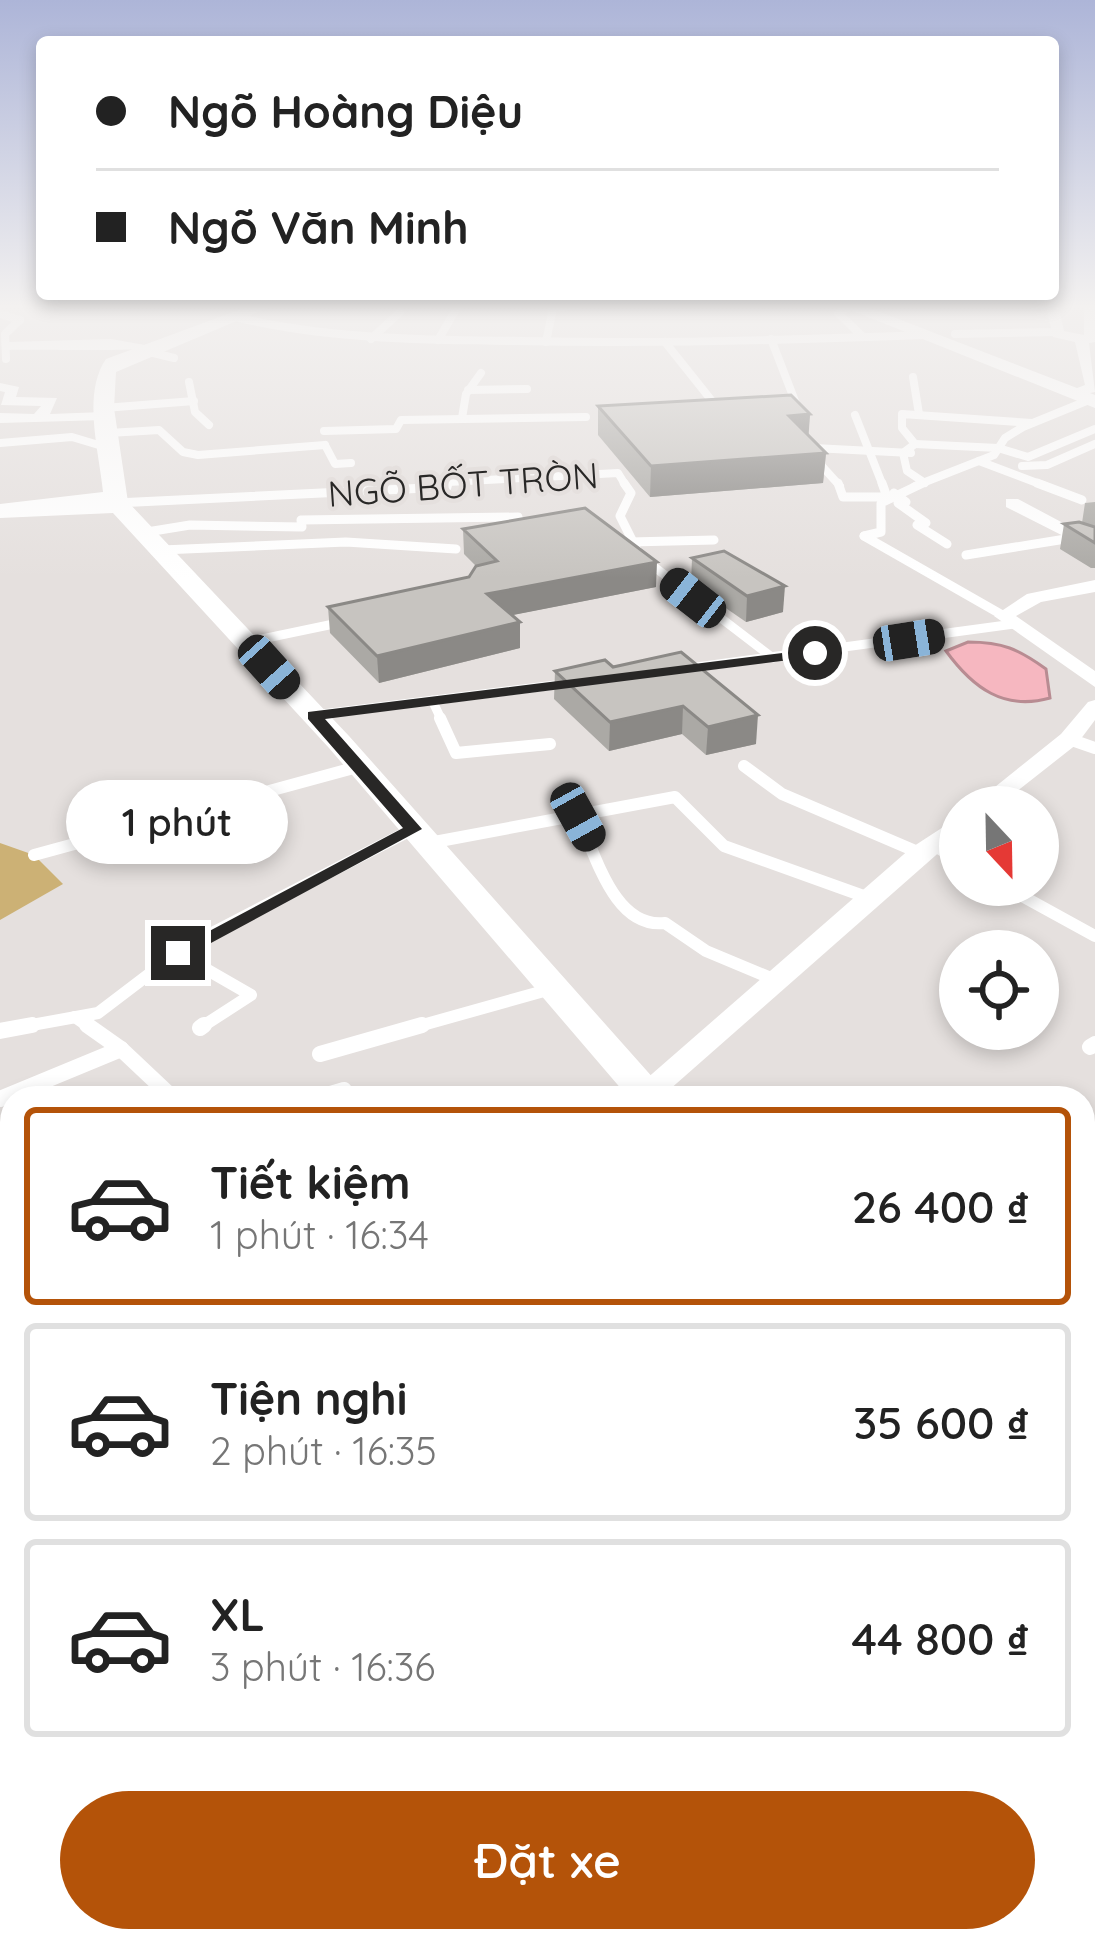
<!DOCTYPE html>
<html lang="vi">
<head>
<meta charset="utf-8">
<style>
	:root { --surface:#fff; --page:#f2f2f2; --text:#222; --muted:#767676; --line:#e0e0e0; --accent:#b45309 }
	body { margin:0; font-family:Quicksand,sans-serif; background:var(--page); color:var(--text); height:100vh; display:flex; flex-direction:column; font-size:45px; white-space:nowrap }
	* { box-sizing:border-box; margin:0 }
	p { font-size:39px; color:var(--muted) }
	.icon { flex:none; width:66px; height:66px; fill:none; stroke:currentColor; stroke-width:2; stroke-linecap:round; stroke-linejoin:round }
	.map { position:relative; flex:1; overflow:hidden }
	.panel { position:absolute; left:0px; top:1086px; width:1095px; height:867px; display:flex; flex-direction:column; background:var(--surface); border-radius:36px 36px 0 0; box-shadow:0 6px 18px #0003 }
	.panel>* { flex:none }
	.guide { position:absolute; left:36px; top:36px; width:1023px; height:264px; border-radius:12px; box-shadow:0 6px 18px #0003; display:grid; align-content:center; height:264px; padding:0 60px; background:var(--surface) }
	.needle { width:78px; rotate:158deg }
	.fabs { position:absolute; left:939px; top:786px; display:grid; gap:24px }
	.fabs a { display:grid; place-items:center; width:120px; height:120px; border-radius:50%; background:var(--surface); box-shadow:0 6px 18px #0003; font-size:60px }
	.end { position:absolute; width:54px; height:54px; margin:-27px; border:15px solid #282726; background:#fff; box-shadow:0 0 0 6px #fff }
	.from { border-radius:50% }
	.bubble { position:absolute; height:84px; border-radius:42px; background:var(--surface); box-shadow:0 6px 18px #0003; font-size:39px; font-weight:600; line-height:84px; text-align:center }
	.car { position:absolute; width:36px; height:72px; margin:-36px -18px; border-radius:15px; box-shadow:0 0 9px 3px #0007; background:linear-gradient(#222 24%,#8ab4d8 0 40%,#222 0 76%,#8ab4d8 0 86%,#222 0) }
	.guide b { display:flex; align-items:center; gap:42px; height:114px; font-size:45px }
	.guide b+b { border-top:3px solid var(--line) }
	.guide i { width:30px; height:30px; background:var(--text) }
	ul { padding:21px 0 0; list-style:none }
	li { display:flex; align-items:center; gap:36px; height:198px; margin:0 24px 18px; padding:0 36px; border:6px solid var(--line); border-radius:12px }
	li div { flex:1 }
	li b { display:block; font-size:45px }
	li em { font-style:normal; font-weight:600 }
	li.selected { border-color:var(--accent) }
	li>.icon { width:108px; height:108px; stroke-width:1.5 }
	.action { display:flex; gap:24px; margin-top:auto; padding:24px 60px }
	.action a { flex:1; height:138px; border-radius:72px; background:var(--accent); color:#fff; font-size:48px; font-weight:600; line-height:138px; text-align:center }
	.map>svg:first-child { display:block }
	.green { fill:#ccb175 }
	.water { fill:#f6b7c0; stroke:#b88c92; stroke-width:3 }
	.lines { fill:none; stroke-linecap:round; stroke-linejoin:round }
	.service-far4 { stroke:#fff; stroke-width:8 }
	.service-far3 { stroke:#fff; stroke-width:9 }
	.service-far2 { stroke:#fff; stroke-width:12 }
	.service-far1 { stroke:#fff; stroke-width:16 }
	.service { stroke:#fff; stroke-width:21 }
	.minor { fill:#fff; fill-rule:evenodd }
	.tertiary { fill:#fff; fill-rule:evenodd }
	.secondary { fill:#fff; fill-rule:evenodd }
	.wall { fill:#aba9a5 }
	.shaded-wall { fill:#8b8986 }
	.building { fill:#c7c4c0; stroke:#8b8986; stroke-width:3 }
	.route { fill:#282726 }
	.labels { text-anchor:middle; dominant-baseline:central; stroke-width:9; stroke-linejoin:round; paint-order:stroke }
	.far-street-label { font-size:36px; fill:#282726; stroke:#e5e0de }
</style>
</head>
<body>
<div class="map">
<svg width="1095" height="1952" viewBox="0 0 1095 1952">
	<rect width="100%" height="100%" fill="#e5e0de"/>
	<polygon class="green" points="0,843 34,855 63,884 0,920"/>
	<path class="water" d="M968 642C1003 642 1018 649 1046 669L1050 698C1004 711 973 688 946 651Z"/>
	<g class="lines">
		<g class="service-far4">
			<polyline points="852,306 838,313 863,337"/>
			<polyline points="0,314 20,320"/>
			<polyline points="955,334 1057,332"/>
			<polyline points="371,339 400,312"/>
			<polyline points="771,339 800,414"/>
			<polyline points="438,340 458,306"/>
			<polyline points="546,342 553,308 577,305"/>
			<polyline points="665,342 716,406"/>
			<polyline points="141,350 174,358"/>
			<polyline points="6,359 5,334 20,320"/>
			<polyline points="913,377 919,414"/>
			<polyline points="189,382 195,412 209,425"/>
			<polyline points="468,390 527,389"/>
			<polyline points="104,408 194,401"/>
			<polyline points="855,415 883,486"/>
			<polyline points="462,418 466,394 481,373"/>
			<polyline points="324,431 396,429 401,420 586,417"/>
			<polyline points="109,433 159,430 183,452 198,455 325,445"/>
			<polyline points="0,443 72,437 112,449"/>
			<polyline points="915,444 998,448 1028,457 1095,429"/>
			<polyline points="325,445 335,464 351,463"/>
			<polyline points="814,448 911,453"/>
			<polyline points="979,461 1045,486"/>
			<polyline points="820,464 840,486"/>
			<polyline points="1022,466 1047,465 1095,444"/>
			<polyline points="925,483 907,471 903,453 915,444 902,428 902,414 1032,423"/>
			<polyline points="447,486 448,482 618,473 626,486"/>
			<polyline points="915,486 994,455 1005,438 1023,427 1089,400"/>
		</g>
		<g class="service-far3">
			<polyline points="624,483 631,493 620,516 640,556 773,658"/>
			<polyline points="838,483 843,497 887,497 882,483"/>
			<polyline points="1037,483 1082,500"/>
			<polyline points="894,493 906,502 898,503 926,523 917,525 947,544"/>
			<polyline points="116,503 447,487 448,483"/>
			<polyline points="147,532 190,525 302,527 301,520 518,517 522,534"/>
			<polyline points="864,536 881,532 881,503 923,483"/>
			<polyline points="864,536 1004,616"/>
			<polyline points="630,542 714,540"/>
			<polyline points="162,550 346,542 456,549"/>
			<polyline points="966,555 1078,537"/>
			<polyline points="247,642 348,621"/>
			<polyline points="682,669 1014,624"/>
			<polyline points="432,700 442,721"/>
			<polyline points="314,715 571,683"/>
		</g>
		<g class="service-far2">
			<polyline points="440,718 456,753 550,744"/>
			<polyline points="1069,739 1095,748"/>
			<polyline points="744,766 782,794 920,853"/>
			<path d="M578 817C596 855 614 929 665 923L706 951 778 981"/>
			<polyline points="429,843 675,797 724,846 869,898"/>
			<polyline points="932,844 960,861"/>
			<polyline points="34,855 361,766"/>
			<polyline points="1002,885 1095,936"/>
			<polyline points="178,953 251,995 200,1028"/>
			<polyline points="75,1017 91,1028"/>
			<polyline points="15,1028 98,1013 169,959 216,931 413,829"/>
			<polyline points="412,1028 551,989"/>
		</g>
		<g class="service-far1">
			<polyline points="87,1025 121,1049 173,1098"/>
			<polyline points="200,1028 204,1025"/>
			<polyline points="0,1031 32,1025"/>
			<polyline points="1090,1047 1095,1044"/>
			<polyline points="320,1054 422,1025"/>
			<polyline points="317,1098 344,1090 349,1098"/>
			<polyline points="0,1099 121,1049"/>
			<polyline points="1083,1227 1095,1222"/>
		</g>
		<g class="service">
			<polyline points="1083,1617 1095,1609"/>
			<polyline points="0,1788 12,1779"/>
			<polyline points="0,1812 12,1829"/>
			<polyline points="88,1941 96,1952"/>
			<polyline points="411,1941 417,1952"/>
			<polyline points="1013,1952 1032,1941"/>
		</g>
		<g class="minor">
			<polygon points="1046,305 1058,305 1064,331 1084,335 1084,305 1095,305 1095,342 1089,343 1095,392 1071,397 1064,393 1085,385 1075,342 1053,337"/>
			<path d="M239 314C332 335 427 336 522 337 657 340 791 336 926 331L933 335 926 339C789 344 652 348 516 345 421 344 327 343 234 321Z"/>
			<path d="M111 339 156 347C145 352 33 349 9 350L2 346 9 342Z"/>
			<polygon points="0,383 19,387 16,397 57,398 50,414 104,412 111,416 104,420 0,423 0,413 34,414 41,406 1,405 5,392 0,391"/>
			<polygon points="1006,499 1018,499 1095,540 1095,552 1006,507"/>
			<polygon points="1095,580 1095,592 1041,602 1016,616 1095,671 1095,687 994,616 1027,594"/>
			<polygon points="1095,700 1095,720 1077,744 997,807 970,807 1061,734 1088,702"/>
			<polygon points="960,816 960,834 660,1098 635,1098 637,1087 911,848"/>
		</g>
		<g class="tertiary">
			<path d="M252 305H274L116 372 114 408 128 502 349 736 671 1098H629L329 748 113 513 0 518V504L103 492C99 451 82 394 106 359Z"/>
			<polygon points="1083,1483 1095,1487 1095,1537 1083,1532"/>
		</g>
		<polygon class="secondary" points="838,305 862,305 1095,395 1095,408"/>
	</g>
	<g class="wall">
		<polygon points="598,406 810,414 808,436 826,453 823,483 650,497 598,435"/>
		<polygon points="1095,502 1095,568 1091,568 1060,549 1064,524 1082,523 1085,503"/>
		<polygon points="463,529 656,587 512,615 520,648 379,683 330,633 328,607 469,577 476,566 464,554"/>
		<polygon points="692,558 783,612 746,622 691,584"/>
		<polygon points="613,667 756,744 706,755 682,734 609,751 554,699 555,671"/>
	</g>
	<g class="shaded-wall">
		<polygon points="810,414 808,443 789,416"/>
		<polygon points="826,453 823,483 650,497 651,466"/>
		<polygon points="657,562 656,587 487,620 487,594"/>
		<polygon points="785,586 783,612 746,622 747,596"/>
		<polygon points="520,622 520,648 379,683 377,656"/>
		<polygon points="683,706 682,734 609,751 610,722"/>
		<polygon points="758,715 756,744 706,755 708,727"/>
	</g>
	<g class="building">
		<polygon points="791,395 810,414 789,416 826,453 651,466 598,406"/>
		<polygon points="585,508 657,562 487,594 520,622 377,656 328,607 469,577 476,566 497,561 463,529"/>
		<polygon points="1079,522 1095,527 1095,543 1064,524"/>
		<polygon points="724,551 785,586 747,596 692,558"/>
		<polygon points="681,652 758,715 708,727 683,706 610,722 555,671 605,660 613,667"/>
	</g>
	<linearGradient id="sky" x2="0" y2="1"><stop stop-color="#adb5d8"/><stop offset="0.53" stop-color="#f3f1f0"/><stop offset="1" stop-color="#f3f1f0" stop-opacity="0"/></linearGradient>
	<rect width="1095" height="578" fill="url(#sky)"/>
	<polygon class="route" points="815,649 820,656 325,719 422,829 185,957 168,953 403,828 308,719 308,712"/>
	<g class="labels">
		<g class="far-street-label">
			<text transform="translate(463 484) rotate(-4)">NGÕ BỐT TRÒN</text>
		</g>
	</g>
</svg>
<div class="fabs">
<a><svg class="needle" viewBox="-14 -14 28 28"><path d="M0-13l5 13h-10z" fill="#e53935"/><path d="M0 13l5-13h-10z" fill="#767676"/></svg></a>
<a><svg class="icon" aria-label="locate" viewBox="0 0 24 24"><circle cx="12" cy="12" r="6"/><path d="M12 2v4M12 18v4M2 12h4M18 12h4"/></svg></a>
</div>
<i class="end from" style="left:815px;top:653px"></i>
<i class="end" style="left:178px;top:953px"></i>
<div class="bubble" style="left:66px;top:780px;width:222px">1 phút</div>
<i class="car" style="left:693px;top:598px;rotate:308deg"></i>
<i class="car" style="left:909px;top:640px;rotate:81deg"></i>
<i class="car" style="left:269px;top:667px;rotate:138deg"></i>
<i class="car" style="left:578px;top:817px;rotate:151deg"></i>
<div class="guide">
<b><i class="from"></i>Ngõ Hoàng Diệu</b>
<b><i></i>Ngõ Văn Minh</b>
</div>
<section class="panel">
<ul>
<li class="selected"><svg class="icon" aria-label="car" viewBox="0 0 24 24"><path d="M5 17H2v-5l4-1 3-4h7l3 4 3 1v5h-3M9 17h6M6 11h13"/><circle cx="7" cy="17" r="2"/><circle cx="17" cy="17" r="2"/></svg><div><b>Tiết kiệm</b><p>1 phút · 16:34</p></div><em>26 400 ₫</em></li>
<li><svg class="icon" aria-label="car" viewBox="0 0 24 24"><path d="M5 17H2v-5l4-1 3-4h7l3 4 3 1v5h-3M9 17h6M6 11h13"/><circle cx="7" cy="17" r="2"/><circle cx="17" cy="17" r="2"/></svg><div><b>Tiện nghi</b><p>2 phút · 16:35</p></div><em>35 600 ₫</em></li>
<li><svg class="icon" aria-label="car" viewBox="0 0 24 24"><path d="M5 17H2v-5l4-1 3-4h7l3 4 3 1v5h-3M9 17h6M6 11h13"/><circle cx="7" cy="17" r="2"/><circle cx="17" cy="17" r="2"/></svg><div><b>XL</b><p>3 phút · 16:36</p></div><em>44 800 ₫</em></li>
</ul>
<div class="action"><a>Đặt xe</a></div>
</section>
</div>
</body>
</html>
